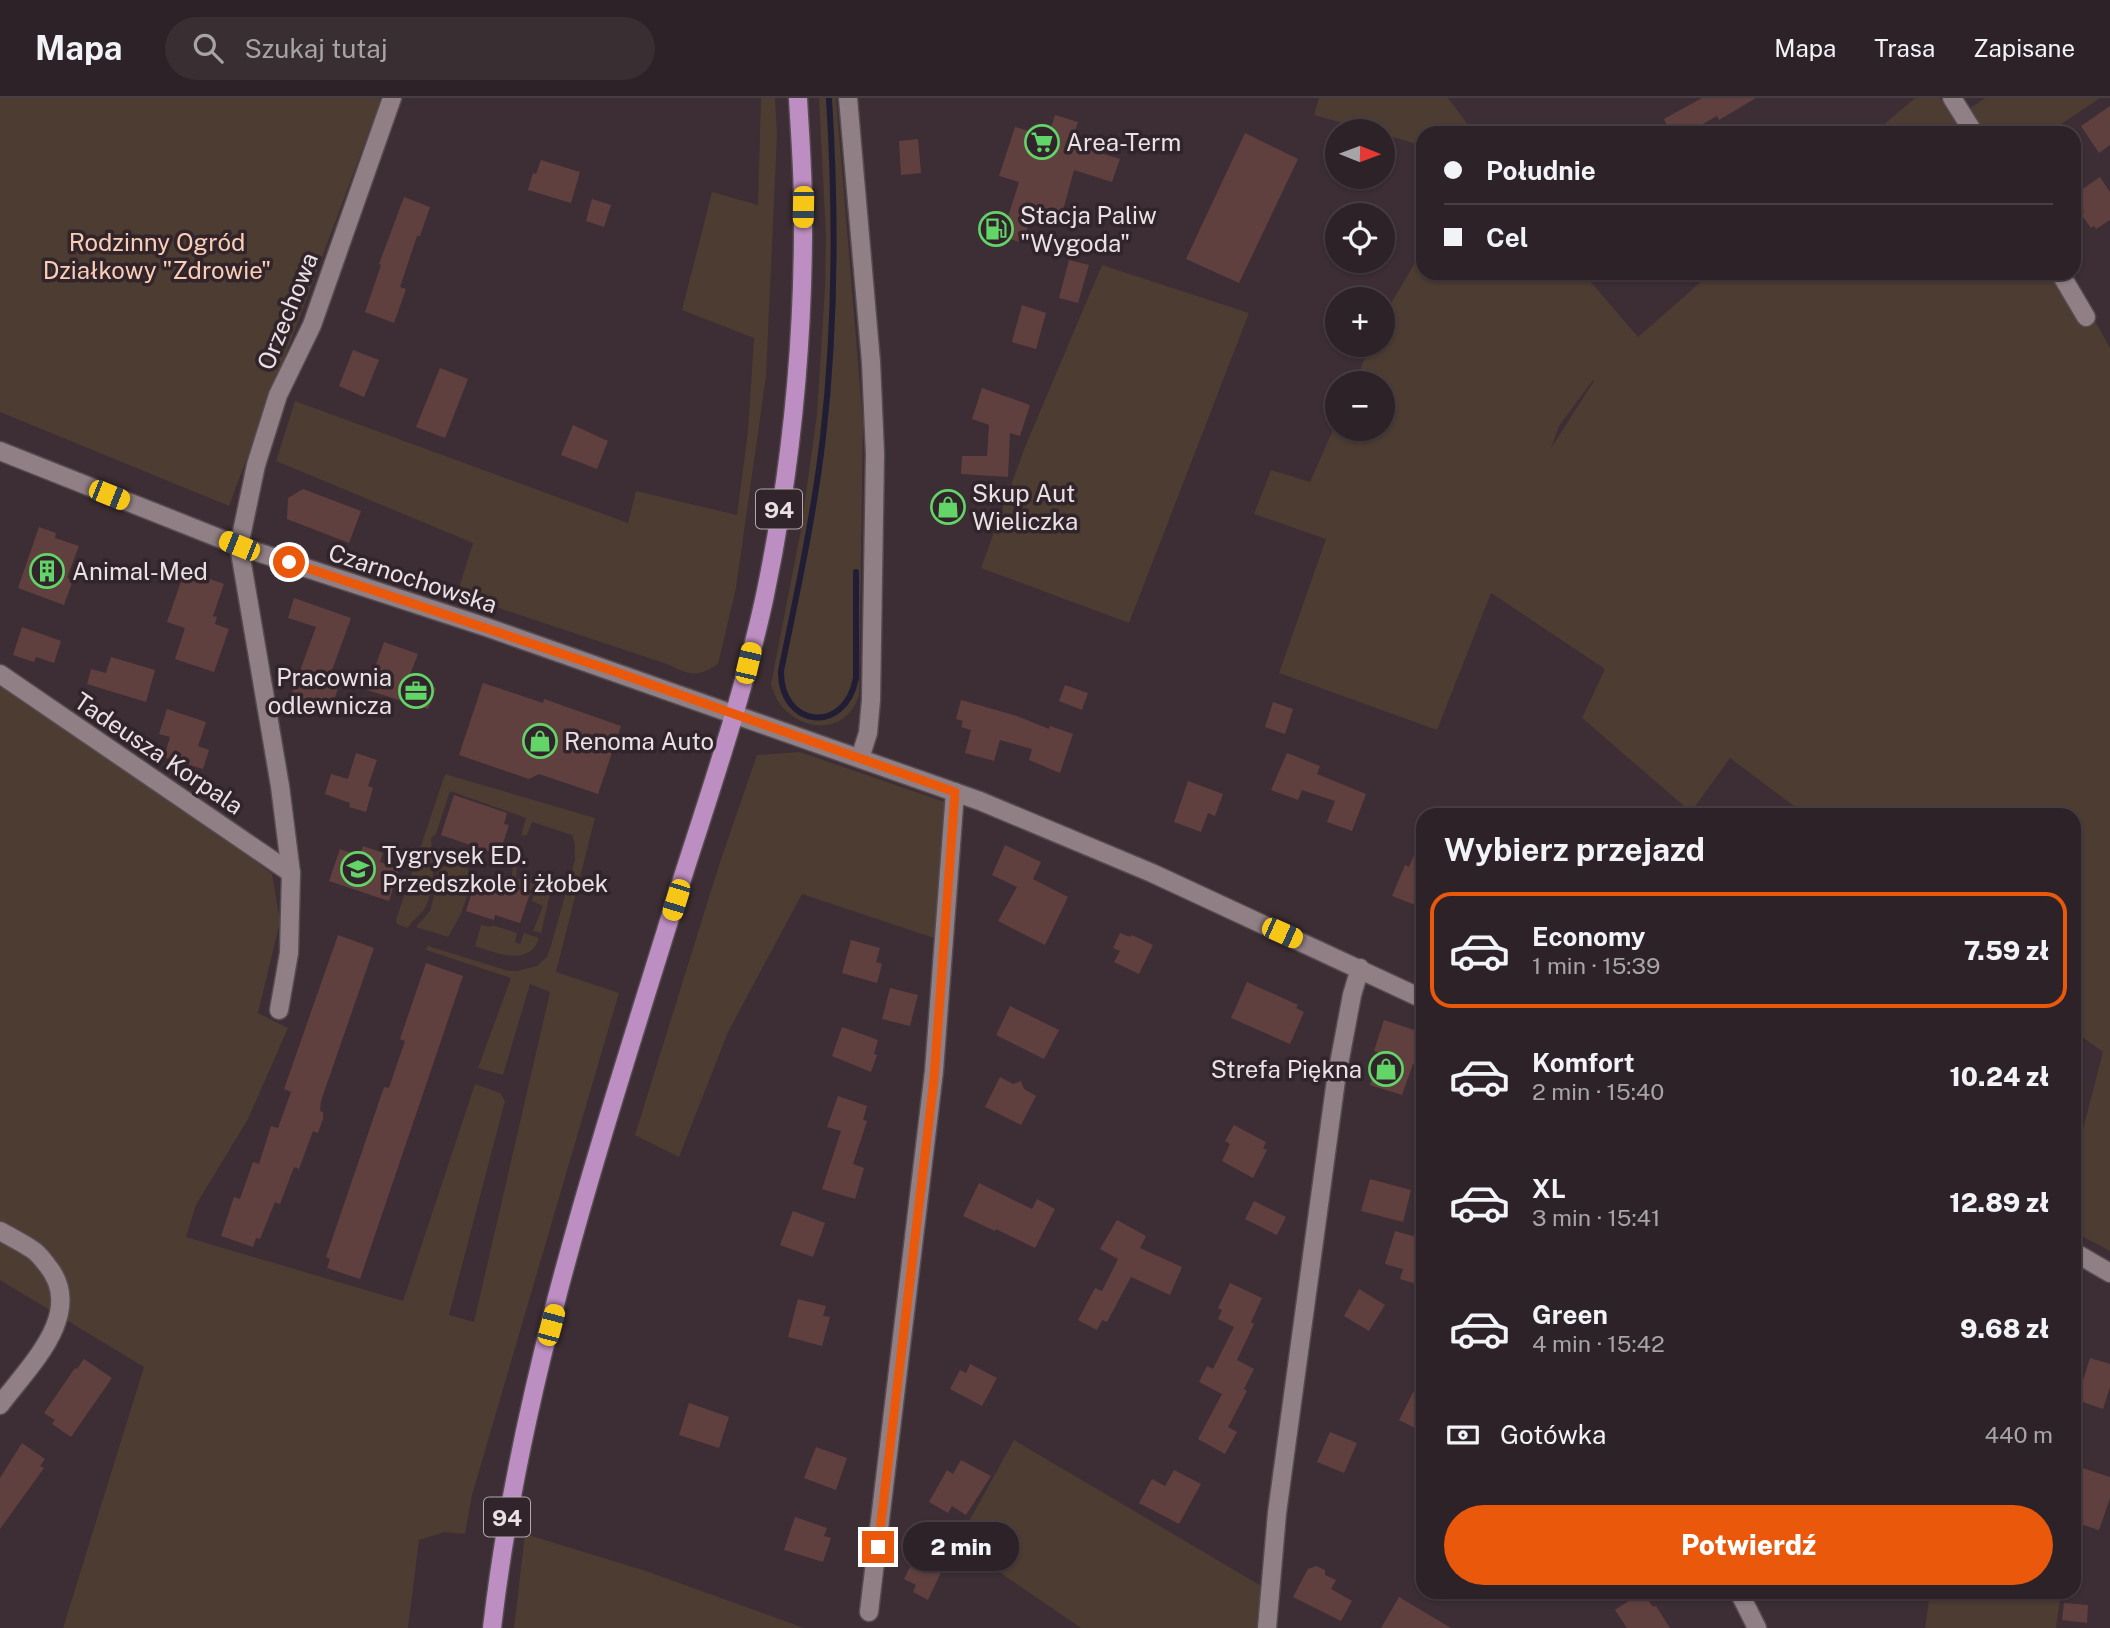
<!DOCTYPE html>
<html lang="pl">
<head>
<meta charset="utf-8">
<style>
	:root { --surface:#2d2227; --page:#392f33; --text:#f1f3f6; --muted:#a7a4a7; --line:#483f44; --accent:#ea580c }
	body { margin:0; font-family:"Public Sans",sans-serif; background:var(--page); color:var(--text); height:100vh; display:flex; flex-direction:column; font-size:26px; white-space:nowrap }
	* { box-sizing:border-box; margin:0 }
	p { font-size:23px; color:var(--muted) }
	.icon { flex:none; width:38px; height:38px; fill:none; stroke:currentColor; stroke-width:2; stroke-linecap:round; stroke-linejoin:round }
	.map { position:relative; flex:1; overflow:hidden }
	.side { position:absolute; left:1416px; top:710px; width:665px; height:791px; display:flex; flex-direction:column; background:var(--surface); border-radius:21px; box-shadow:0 2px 5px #0004,0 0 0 2px var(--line) }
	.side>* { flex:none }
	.hud { position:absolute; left:1416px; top:28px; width:665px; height:154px; border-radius:21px; box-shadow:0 2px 5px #0004,0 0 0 2px var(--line); display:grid; align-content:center; height:154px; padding:0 28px; background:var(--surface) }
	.needle { width:46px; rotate:91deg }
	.tools { position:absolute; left:1325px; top:21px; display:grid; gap:14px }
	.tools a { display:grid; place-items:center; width:70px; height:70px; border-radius:50%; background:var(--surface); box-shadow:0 2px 5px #0004,0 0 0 2px var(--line); font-size:35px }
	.end { position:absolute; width:32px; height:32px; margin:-16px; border:9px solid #ea580c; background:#fff; box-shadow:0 0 0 4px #fff }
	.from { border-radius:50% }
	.bubble { position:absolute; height:49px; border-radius:24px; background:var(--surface); box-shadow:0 2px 5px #0004,0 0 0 2px var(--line); font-size:23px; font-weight:800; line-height:49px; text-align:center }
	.car { position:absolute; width:21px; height:42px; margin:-21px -10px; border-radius:9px; box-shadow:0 0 5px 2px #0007; background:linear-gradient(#f5c518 24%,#345 0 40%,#f5c518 0 76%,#345 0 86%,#f5c518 0) }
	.hud b { display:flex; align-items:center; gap:24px; height:66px; font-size:26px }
	.hud b+b { border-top:2px solid var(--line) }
	.hud i { width:18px; height:18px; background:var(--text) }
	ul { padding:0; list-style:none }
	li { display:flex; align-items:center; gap:21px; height:116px; margin:0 14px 10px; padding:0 14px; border:4px solid transparent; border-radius:21px }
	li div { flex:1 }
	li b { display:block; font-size:26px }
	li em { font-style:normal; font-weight:800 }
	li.on { border-color:var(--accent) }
	li>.icon { width:63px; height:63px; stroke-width:1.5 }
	h2 { padding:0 28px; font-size:32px; line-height:84px }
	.pay { display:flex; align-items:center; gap:18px; height:77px; padding:0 28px; font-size:26px }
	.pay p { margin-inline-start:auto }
	.button { display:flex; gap:14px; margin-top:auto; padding:14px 28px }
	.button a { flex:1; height:80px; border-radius:42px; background:var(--accent); color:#fff; font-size:28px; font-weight:800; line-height:80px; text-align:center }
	header { display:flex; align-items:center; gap:42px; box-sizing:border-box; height:98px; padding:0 35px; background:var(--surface); border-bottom:2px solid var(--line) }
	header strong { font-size:33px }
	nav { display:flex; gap:38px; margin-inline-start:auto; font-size:24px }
	.search { width:490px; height:63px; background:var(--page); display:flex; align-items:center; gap:18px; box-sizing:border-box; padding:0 24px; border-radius:38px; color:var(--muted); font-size:26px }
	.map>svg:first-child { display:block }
	.green { fill:#4c3c32; fill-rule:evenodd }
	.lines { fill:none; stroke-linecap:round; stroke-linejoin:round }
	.stream { stroke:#201d35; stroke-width:6 }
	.building { fill:#60403f }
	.street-casing { stroke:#564b50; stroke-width:21 }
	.secondary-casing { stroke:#564b50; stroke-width:21 }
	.primary-casing { stroke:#564b50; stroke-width:21 }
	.street { stroke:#908086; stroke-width:18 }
	.secondary { stroke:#908086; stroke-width:18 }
	.primary { stroke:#bd8ec2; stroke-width:18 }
	.route { stroke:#ea580c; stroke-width:9 }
	.labels { text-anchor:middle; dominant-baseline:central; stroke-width:7; stroke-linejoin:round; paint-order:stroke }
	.shield { fill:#31242a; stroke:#b2a8ad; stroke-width:2 }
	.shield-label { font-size:23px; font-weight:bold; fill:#eae1e5 }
	.poi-label { font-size:24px; fill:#eae1e5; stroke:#31242a; text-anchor:start }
	.park-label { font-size:24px; fill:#faceb4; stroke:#31242a }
	.street-label { font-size:24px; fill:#eae1e5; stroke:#31242a }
</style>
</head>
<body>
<header>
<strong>Mapa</strong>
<div class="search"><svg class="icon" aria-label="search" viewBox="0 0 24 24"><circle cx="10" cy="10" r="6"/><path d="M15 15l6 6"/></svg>Szukaj tutaj</div>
<nav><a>Mapa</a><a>Trasa</a><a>Zapisane</a></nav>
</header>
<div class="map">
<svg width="2110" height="1530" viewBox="0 0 2110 1530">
	<rect width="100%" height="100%" fill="#3c2e34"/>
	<g class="green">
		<polygon points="0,0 380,0 379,7 229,408 0,314"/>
		<path d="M761 0H775L777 36 766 278 736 490 718 566C696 581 688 576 667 566L457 496 473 445 276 363 295 303 628 425 636 393 737 417 748 333 754 240 682 212 712 94 758 107Z"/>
		<path d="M819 0H836L863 324 859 597C844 646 781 631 771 586L801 432 817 316 825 189 826 139Z"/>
		<polygon points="1319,0 1448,0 1474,35 1423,35 1423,48 1383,36 1382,33 1372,33 1314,17"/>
		<polygon points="1915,0 1940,0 1962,35 1874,35"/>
		<polygon points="1985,0 2100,0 2048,35 1982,35 1969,11"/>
		<path d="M1423 151V175H1583L1638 239 1711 175H2052L2094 221 2110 250V1153L2074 1134V1066L2103 954 2074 933V718L1806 717 1730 660 1691 714 1582 620 1605 571 1491 495 1437 632 1279 575 1326 441 1254 416 1271 372 1310 384 1337 323V331H1382V285H1354L1371 247H1382L1383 219ZM1593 282 1594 283 1551 350 1559 328Z"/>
		<polygon points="1102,167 1249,215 1129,525 981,470 1025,349"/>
		<path d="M0 581 198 719 272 776 280 824 258 915 288 930 248 1021 196 1107 186 1139 403 1203 475 986 500 995 505 1003 449 1217 474 1224 550 894 530 886 503 977 478 970 511 880 426 852 428 848 509 873H517L537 868 547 859 550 851 575 762V747L572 737 532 724 527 737 521 738 526 720 450 693 436 736 431 740C433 763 436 787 426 808 421 818 412 821 408 830L397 826 396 822 445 676 595 720 556 874 619 895 472 1397 465 1436 445 1434 419 1442 408 1530H63L144 1269 0 1182Z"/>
		<polygon points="800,654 948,705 940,842 802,796 728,934 679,1059 635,1037 719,767 757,657"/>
		<polygon points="514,760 517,764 516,780 546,790 550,796 541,835 533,833 543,808 532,803 534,793 511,785"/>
		<polygon points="455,761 463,762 473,780 461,816 448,839 416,829 430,813 436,790 438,769 452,768"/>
		<path d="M481 827 491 829 492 827 517 835 515 844 520 846 524 835 539 840C531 869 495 855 475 848Z"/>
		<polygon points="1014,1342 1263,1489 1258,1530 1081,1530 957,1445"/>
		<polygon points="525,1436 646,1473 804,1530 514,1530"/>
		<polygon points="1930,1495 1930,1494 2061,1495 2056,1530 1925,1530"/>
	</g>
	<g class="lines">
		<path class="stream" d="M829 0C836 113 836 226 823 339 814 417 797 495 781 573 780 629 845 638 856 580V474"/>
	</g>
	<g class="building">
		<polygon points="1702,0 1756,0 1719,22 1717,18 1687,35 1671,35 1664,21"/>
		<polygon points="2110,8 2110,47 2099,55 2081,28"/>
		<polygon points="1055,17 1078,24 1071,46 1120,61 1112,84 1074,72 1062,116 1034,108 1023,145 979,132 985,115 1007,122 1019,84 999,78 1015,29 1048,39"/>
		<polygon points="1245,35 1298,61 1239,185 1186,161"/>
		<polygon points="918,41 921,75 901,77 899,43"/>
		<polygon points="541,62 580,74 571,105 528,92 533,75 536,76"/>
		<polygon points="2100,79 2110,94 2110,122 2096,131 2094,128 2091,130 2081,116 2084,113 2074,97"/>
		<polygon points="404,99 430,109 420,138 417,138 400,189 406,191 394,225 365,214 381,167 379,166"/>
		<polygon points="592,101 611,107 604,129 586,123"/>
		<polygon points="1069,162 1089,167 1078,205 1059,200"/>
		<polygon points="1022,207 1046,215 1036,251 1012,244"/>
		<polygon points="353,252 379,262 364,299 339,288"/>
		<polygon points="440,270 468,281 445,340 416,329"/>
		<polygon points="982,290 1030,307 1020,338 1010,335 1008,379 961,376 962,358 987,358 989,327 972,321"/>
		<polygon points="573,327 608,343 597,371 561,357"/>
		<polygon points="303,391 361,413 349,445 287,421 288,400"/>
		<polygon points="39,429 56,435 55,440 79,448 67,480 73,482 64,507 18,490"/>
		<polygon points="185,472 224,486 213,518 217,519 215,526 229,531 214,574 175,561 185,530 167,524"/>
		<polygon points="294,500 351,520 327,586 338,590 329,617 289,603 316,529 288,520"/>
		<polygon points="22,529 61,543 54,565 36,559 34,564 13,557"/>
		<polygon points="384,544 418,556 409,579 436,590 428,611 367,592"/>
		<polygon points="111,559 155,572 146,604 87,586 91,571 106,575"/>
		<polygon points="483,585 543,605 544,601 621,628 598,696 539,676 529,681 459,657"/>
		<polygon points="1065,587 1088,595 1082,612 1059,603"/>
		<polygon points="961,602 1017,618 1049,631 1050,628 1073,636 1060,675 1029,662 1032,651 1000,642 994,663 965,655 971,632 961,629 963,623 956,621"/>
		<polygon points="1273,604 1293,611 1285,636 1265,629"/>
		<polygon points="167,611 206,624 198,648 209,652 203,671 164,659 170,639 159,636"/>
		<polygon points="356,655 377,662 368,688 373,690 366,714 349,709 350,705 325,696 331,676 348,681"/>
		<polygon points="1287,655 1320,668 1317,676 1366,696 1352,733 1327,724 1335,703 1302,692 1298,702 1271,692"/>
		<polygon points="1188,683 1223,696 1215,718 1208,715 1201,734 1174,724"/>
		<polygon points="454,697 507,715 504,726 509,727 499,757 441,737"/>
		<polygon points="1423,737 1423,810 1392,798 1405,767 1409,769"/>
		<polygon points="1005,747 1041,764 1033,781 1068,799 1045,847 998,823 1017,789 992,777"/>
		<polygon points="363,748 383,755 380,764 399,771 389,803 329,783 340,751 360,758"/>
		<polygon points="477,778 530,795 520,825 495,817 494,822 466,813"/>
		<polygon points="1120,835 1130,839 1132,837 1153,847 1139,876 1114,864 1120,853 1113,850"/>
		<polygon points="338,837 374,850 321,1003 320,1013 323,1014 323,1021 318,1035 313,1033 299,1071 294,1069 280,1106 275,1104 260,1141 256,1140 253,1149 221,1138 234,1099 240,1101 253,1064 259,1066 271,1028 278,1030 291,994 284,991"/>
		<polygon points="851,842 880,850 876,864 882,866 877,885 842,875"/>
		<polygon points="426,865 463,878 360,1181 327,1170 330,1161 326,1159 384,989 389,990 397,966 405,943 400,941"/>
		<polygon points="1247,884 1298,907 1296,910 1304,914 1290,946 1231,920"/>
		<polygon points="890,890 918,897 910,928 882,921"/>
		<polygon points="1010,908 1059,932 1044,961 996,937"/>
		<polygon points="1384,922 1423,935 1423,969 1413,966 1402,997 1370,987 1380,955 1374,953"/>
		<polygon points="842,929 878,942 874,956 877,957 871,974 832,958"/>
		<polygon points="1000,979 1013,986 1021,983 1024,991 1036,998 1021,1027 985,1009"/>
		<polygon points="838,998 867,1008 863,1022 867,1023 853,1066 864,1070 855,1101 822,1091 841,1033 827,1029"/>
		<polygon points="1234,1027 1266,1044 1263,1050 1267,1052 1253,1080 1222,1063 1230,1046 1225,1043"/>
		<polygon points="1370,1081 1411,1092 1403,1124 1361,1113"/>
		<polygon points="979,1085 1032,1111 1037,1101 1055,1111 1035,1150 996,1131 995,1133 963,1118"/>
		<polygon points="1254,1103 1286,1119 1277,1137 1245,1121"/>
		<polygon points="793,1113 825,1125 813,1159 780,1147"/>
		<polygon points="1117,1122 1146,1138 1140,1150 1182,1169 1170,1197 1131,1179 1107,1224 1102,1222 1097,1232 1078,1222 1095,1190 1102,1193 1118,1161 1100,1151"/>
		<polygon points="1395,1133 1423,1141 1423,1176 1420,1187 1400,1181 1403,1171 1385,1166"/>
		<polygon points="1230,1185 1262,1200 1251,1224 1254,1226 1237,1262 1254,1271 1244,1291 1247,1293 1228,1329 1237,1334 1225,1356 1198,1341 1222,1296 1199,1284 1207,1268 1213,1271 1234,1229 1218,1221 1222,1212 1218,1210"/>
		<polygon points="1359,1191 1385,1207 1369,1233 1344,1218"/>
		<polygon points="798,1201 826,1208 823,1218 830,1219 822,1248 788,1239"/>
		<polygon points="2090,1260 2110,1266 2110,1289 2103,1311 2077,1302"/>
		<polygon points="84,1261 112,1280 71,1339 52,1326 55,1322 44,1315 75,1270 77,1271"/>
		<polygon points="970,1266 997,1280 982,1308 950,1291 960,1272 966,1275"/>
		<polygon points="1423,1275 1423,1334 1399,1322"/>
		<polygon points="689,1305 729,1319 719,1350 679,1337"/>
		<polygon points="1330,1334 1357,1345 1344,1375 1317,1364"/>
		<polygon points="22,1345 45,1361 40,1368 44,1370 0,1431 0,1380"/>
		<polygon points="816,1349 847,1360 836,1392 804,1380"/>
		<polygon points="961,1362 991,1378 966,1417 952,1408 948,1415 929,1404 947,1372 953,1376"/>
		<polygon points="2079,1369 2110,1379 2110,1400 2099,1432 2074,1424 2074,1386"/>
		<polygon points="1174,1372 1201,1386 1179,1426 1139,1405 1152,1381 1165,1388"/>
		<polygon points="795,1419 827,1430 824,1438 831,1440 823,1464 784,1452"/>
		<polygon points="917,1455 944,1468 928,1502 913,1494 916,1487 904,1481"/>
		<polygon points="1316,1468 1325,1472 1325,1477 1336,1482 1331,1491 1352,1503 1341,1523 1293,1499 1308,1471"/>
		<polygon points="1642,1494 1653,1509 1656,1508 1670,1530 1627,1530 1615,1512"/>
		<polygon points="1399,1499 1451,1530 1381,1530"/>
		<polygon points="2064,1505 2088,1507 2087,1525 2062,1522"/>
	</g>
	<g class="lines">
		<g class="street-casing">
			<g id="street">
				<polyline points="1952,0 1974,35"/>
				<polyline points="2060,175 2086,219"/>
				<polyline points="0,576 291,775"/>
				<polyline points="279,912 289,855 291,775 280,688 239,448 256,367 278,297 312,227 392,0"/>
				<path d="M0 1133C11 1139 23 1145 33 1152 39 1156 43 1162 47 1167 87 1215 28 1269 0 1307"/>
				<polyline points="1739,1494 1757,1530"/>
				<polyline points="869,1514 934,973 955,694"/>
				<polyline points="1267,1530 1277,1415 1336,982 1352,897 1360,870"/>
			</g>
		</g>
		<g class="secondary-casing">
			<g id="secondary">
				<polyline points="848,0 871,264 875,356 871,602 868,635 860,660"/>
				<polyline points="0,353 239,448 486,529 980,703 1152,775 1423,901"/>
				<polyline points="2074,1154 2110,1175"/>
			</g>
		</g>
		<g class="primary-casing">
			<path id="primary" d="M492 1530C521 1279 603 1037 677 797 708 700 742 602 764 502 791 375 804 241 803 110 803 74 800 37 798 0"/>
		</g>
		<use href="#street" class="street"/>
		<use href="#secondary" class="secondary"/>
		<use href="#primary" class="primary"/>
	</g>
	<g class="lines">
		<polyline class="route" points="289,464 613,573 955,694 934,981 878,1449"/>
	</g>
	<defs>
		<g id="supermarket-ring" transform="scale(1.75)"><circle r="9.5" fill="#31242a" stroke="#63d468" stroke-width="1.5"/><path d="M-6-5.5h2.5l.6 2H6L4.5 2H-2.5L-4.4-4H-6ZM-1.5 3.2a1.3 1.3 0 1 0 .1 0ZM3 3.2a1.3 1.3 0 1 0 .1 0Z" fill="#63d468"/></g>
		<g id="fuel-ring" transform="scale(1.75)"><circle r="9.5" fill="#31242a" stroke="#63d468" stroke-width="1.5"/><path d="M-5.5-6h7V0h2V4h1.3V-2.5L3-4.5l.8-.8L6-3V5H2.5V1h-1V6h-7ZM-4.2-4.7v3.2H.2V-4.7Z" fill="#63d468"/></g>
		<g id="shop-ring" transform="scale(1.75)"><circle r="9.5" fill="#31242a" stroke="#63d468" stroke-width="1.5"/><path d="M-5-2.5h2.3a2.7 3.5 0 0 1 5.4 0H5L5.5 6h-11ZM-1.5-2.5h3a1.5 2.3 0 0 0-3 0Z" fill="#63d468"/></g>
		<g id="building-ring" transform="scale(1.75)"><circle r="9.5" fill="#31242a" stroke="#63d468" stroke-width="1.5"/><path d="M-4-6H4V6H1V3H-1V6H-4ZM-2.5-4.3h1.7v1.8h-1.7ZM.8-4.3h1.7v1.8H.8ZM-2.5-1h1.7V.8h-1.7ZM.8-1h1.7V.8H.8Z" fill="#63d468"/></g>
		<g id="office-ring" transform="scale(1.75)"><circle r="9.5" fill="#31242a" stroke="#63d468" stroke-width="1.5"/><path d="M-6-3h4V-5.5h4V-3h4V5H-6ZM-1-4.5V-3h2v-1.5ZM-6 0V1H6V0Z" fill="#63d468"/></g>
		<g id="school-ring" transform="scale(1.75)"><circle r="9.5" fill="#31242a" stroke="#63d468" stroke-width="1.5"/><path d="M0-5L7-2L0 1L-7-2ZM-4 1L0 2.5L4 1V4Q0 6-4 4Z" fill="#63d468"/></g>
	</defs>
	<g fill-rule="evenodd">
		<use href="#supermarket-ring" x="1042" y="44"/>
		<use href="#fuel-ring" x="996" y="131"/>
		<use href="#shop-ring" x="948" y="409"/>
		<use href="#building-ring" x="47" y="473"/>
		<use href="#office-ring" x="416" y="593"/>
		<use href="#shop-ring" x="540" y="643"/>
		<use href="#school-ring" x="358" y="771"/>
		<use href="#shop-ring" x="1386" y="971"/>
	</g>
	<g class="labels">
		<g class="shield">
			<rect x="756" y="391.5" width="46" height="39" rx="5"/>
			<rect x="484" y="1399.5" width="46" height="39" rx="5"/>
		</g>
		<g class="shield-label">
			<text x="779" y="411">94</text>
			<text x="507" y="1419">94</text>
		</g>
		<g class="poi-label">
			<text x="1066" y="44">Area-Term</text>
			<text x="1020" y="117">Stacja Paliw<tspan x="1020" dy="28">"Wygoda"</tspan></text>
			<text x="972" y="395">Skup Aut<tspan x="972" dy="28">Wieliczka</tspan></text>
			<text x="72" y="473">Animal-Med</text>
			<text x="392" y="579" text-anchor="end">Pracownia<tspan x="392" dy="28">odlewnicza</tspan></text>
			<text x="564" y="643">Renoma Auto</text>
			<text x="382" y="757">Tygrysek ED.<tspan x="382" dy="28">Przedszkole i żłobek</tspan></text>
			<text x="1362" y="971" text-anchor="end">Strefa Piękna</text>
		</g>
		<g class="park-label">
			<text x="157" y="144">Rodzinny Ogród<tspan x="157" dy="28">Działkowy "Zdrowie"</tspan></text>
		</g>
		<g class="street-label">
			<text transform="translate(287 213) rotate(-68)">Orzechowa</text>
			<text transform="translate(413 480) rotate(18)">Czarnochowska</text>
			<text transform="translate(159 655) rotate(34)">Tadeusza Korpala</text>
		</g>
	</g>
</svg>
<div class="tools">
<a><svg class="needle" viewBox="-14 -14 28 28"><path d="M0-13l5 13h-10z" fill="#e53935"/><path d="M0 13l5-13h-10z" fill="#a7a4a7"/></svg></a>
<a><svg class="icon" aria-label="locate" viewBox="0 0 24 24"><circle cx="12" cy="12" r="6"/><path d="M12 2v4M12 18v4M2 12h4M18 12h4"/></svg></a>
<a>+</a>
<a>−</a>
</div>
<i class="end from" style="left:289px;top:464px"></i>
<i class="end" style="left:878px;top:1449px"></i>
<div class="bubble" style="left:903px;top:1424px;width:116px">2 min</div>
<i class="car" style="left:803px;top:109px;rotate:181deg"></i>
<i class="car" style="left:109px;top:397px;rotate:112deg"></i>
<i class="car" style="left:239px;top:448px;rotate:292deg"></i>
<i class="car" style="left:748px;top:565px;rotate:13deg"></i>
<i class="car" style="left:676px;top:802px;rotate:197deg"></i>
<i class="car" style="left:1282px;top:835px;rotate:114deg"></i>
<i class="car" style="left:551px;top:1227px;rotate:15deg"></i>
<div class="hud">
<b><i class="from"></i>Południe</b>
<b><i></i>Cel</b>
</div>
<section class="side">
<h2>Wybierz przejazd</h2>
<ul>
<li class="on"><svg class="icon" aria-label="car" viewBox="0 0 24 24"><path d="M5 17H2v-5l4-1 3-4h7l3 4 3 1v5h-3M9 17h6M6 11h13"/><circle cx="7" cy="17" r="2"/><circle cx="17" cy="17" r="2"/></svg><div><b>Economy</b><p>1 min · 15:39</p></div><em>7.59 zł</em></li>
<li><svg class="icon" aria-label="car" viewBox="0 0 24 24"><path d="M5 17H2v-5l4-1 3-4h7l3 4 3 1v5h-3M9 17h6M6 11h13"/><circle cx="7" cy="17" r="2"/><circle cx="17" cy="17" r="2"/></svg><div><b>Komfort</b><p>2 min · 15:40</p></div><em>10.24 zł</em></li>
<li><svg class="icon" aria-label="car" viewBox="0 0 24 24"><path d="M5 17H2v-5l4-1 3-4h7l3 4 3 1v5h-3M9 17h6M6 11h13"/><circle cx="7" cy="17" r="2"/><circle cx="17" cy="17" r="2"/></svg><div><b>XL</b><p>3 min · 15:41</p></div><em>12.89 zł</em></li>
<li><svg class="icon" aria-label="car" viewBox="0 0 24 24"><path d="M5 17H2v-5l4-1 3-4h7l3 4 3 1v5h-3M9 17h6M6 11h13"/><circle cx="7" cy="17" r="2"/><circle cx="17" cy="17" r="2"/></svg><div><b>Green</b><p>4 min · 15:42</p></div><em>9.68 zł</em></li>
</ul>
<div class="pay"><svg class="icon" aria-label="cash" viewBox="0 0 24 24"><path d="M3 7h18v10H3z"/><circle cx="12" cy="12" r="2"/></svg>Gotówka<p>440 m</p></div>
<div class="button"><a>Potwierdź</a></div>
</section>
</div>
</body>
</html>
